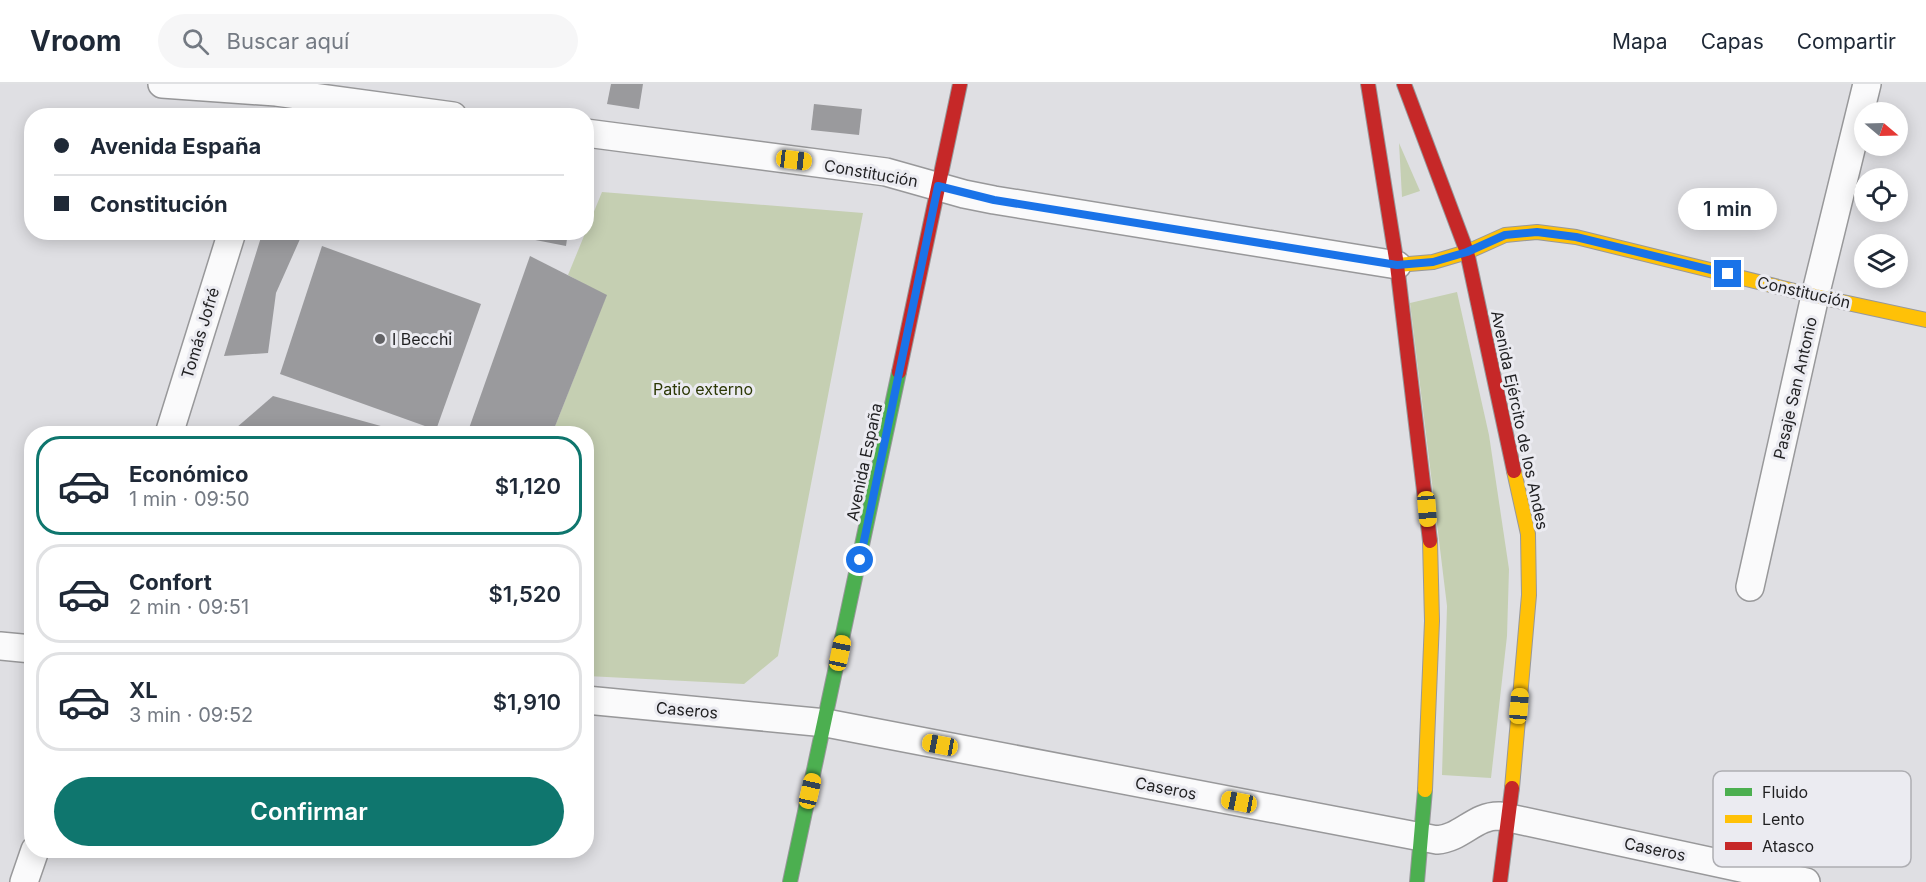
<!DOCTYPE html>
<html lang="es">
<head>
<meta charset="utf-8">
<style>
	:root { --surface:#fff; --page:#f6f6f7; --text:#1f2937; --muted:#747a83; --line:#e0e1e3; --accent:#0f766e }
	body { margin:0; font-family:Inter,sans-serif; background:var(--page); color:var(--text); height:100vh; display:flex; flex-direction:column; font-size:22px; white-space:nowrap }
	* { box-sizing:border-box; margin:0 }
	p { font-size:20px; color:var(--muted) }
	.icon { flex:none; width:33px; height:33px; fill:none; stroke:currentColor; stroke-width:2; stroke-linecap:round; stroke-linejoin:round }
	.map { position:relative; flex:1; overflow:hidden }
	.sheet { position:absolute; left:24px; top:342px; width:570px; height:432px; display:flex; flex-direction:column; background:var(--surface); border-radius:24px; box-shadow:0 3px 15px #0003 }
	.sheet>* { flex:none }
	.guide { position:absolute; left:24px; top:24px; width:570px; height:132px; border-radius:24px; box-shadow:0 3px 15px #0003; display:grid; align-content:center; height:132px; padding:0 30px; background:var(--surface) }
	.needle { width:39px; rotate:109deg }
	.controls { position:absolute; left:1854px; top:18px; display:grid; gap:12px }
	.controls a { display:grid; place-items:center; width:54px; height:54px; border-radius:50%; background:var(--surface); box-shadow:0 3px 15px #0003; font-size:30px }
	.end { position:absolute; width:27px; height:27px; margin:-14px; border:8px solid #1a73e8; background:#fff; box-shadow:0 0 0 3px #fff }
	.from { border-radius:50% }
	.bubble { position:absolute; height:42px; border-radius:21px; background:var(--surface); box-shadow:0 3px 15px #0003; font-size:20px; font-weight:600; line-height:42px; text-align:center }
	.car { position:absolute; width:18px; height:36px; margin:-18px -9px; border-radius:8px; box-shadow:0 0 4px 2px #0007; background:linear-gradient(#f5c518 24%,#345 0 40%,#f5c518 0 76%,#345 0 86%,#f5c518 0) }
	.guide b { display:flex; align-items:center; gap:21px; height:57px; font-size:22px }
	.guide b+b { border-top:2px solid var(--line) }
	.guide i { width:15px; height:15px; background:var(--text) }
	ul { padding:10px 0 0; list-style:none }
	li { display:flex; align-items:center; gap:18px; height:99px; margin:0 12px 9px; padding:0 18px; border:3px solid var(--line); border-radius:24px }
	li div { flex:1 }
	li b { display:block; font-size:22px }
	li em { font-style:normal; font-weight:600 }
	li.current { border-color:var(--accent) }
	li>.icon { width:54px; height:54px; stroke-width:1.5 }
	.action { display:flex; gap:12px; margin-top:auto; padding:12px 30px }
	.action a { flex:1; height:69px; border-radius:36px; background:var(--accent); color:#fff; font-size:24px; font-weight:600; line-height:69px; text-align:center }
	header { display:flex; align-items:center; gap:36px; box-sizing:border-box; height:84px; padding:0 30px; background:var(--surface); border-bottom:2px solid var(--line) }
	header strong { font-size:28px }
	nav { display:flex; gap:33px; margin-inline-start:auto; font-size:21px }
	.search { width:420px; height:54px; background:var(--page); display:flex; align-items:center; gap:15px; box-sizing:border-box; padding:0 21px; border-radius:33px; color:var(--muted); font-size:22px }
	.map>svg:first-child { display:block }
	.green { fill:#c5cfb2 }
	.building { fill:#9a9a9d }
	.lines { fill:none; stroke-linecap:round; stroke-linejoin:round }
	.street-casing { stroke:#98989a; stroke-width:30 }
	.fast-casing { stroke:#98989a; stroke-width:16 }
	.slow-casing { stroke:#98989a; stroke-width:16 }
	.jam-casing { stroke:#98989a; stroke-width:16 }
	.street { stroke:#fafafb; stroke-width:27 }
	.fast { stroke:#4caf50; stroke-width:14 }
	.slow { stroke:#ffc107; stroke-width:14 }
	.jam { stroke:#c62828; stroke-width:14 }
	.route { stroke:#1a73e8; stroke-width:8 }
	.poi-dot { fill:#626265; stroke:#ebebf1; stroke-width:2 }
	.labels { text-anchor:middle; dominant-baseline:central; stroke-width:6; stroke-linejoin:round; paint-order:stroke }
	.street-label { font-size:16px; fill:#1f1f21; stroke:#ebebf1 }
	.poi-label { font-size:16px; fill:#1f1f21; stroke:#ebebf1; text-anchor:start }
	.park-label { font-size:16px; fill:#2c3805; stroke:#ebebf1 }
	.key { fill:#ebebf1; stroke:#aeaeb3; stroke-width:1.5 }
	.key-label { font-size:16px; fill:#1f1f21 }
</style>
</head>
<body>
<header>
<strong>Vroom</strong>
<div class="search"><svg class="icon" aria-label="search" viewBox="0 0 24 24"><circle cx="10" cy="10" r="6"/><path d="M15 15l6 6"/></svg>Buscar aquí</div>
<nav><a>Mapa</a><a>Capas</a><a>Compartir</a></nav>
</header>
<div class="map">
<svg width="1926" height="798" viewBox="0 0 1926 798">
	<rect width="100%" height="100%" fill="#dfdfe3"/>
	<g class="green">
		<polygon points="1399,59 1420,107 1402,113"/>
		<polygon points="602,108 863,129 778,572 744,600 587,592 586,350 552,350 606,212 568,191"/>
		<polygon points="1457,208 1489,351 1509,485 1507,552 1491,694 1442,691 1447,522 1410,219"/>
	</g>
	<g class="building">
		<polygon points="611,0 643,0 639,25 607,20"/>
		<polygon points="814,20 862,25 859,51 811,46"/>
		<polygon points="521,148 568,148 566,162 520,153"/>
		<polygon points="262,150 300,155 276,209 268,269 224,272"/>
		<polygon points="322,162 481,220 436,346 280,290"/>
		<polygon points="530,172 607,211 552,350 467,350"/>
		<polygon points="273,312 406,349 406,350 229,350"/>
	</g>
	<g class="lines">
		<g class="street-casing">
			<g id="street">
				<polyline points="162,0 276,8 453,32"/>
				<polyline points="586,49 886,88 964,110 994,116 1397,181"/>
				<polyline points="169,350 232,148"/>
				<polyline points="1750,503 1815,212 1867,0"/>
				<polyline points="0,562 32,565"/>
				<path d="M586 616 826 639 1437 756C1462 754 1475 731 1500 732L1806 798"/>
				<polyline points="24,798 35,766"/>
			</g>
		</g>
		<g class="fast-casing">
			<g id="fast">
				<polyline points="790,798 899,288"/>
				<polyline points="1417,798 1425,706"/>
			</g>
		</g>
		<g class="slow-casing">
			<g id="slow">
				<polyline points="1397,181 1433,178 1467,168 1505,151 1537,148 1576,153 1815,212 1926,236"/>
				<polyline points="1512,704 1529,511 1528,450 1514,387"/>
				<polyline points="1425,706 1432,537 1430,457"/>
			</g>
		</g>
		<g class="jam-casing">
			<g id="jam">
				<polyline points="1368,0 1397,181 1430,457"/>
				<polyline points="1404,0 1467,168 1514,387"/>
				<polyline points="899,288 960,0"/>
				<polyline points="1500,798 1512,704"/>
			</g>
		</g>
		<use href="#street" class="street"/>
		<use href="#fast" class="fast"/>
		<use href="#slow" class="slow"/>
		<use href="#jam" class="jam"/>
	</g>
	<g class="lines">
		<polyline class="route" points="860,476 938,102 994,116 1397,181 1433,178 1467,168 1505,151 1537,148 1576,153 1728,190"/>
	</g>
	<circle class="poi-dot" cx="380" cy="255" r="6"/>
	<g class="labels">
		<g class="street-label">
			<text transform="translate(871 89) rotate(10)">Constitución</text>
			<text transform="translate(1804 208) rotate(13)">Constitución</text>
			<text transform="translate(200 249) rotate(-73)">Tomás Jofré</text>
			<text transform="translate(1795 304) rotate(-77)">Pasaje San Antonio</text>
			<text transform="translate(1520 336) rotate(78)">Avenida Ejército de los Andes</text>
			<text transform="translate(864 378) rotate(-78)">Avenida España</text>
			<text transform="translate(687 626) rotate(5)">Caseros</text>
			<text transform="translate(1166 704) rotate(11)">Caseros</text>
			<text transform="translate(1655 765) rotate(12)">Caseros</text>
		</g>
		<g class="poi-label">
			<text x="392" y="255">I Becchi</text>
		</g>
		<g class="park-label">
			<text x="703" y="305">Patio externo</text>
		</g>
	</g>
	<rect x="1713" y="687" width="198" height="96" rx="9" class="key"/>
	<rect x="1725" y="704" width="27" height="8" fill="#4caf50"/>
	<rect x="1725" y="731" width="27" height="8" fill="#ffc107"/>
	<rect x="1725" y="758" width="27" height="8" fill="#c62828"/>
	<g class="key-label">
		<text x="1762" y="714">Fluido</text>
		<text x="1762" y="741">Lento</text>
		<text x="1762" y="768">Atasco</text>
	</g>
</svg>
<div class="controls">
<a><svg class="needle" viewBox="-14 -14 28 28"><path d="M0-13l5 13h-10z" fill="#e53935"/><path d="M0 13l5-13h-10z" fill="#747a83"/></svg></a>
<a><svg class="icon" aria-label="locate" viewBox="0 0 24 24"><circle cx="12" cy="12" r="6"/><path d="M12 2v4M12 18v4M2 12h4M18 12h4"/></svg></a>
<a><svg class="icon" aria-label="layers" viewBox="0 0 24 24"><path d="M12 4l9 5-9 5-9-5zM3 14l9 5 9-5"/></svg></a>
</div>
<i class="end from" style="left:860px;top:476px"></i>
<i class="end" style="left:1728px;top:190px"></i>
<div class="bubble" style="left:1678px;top:104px;width:99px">1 min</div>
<i class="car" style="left:794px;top:76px;rotate:97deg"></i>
<i class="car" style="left:1427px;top:425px;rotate:175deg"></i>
<i class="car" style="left:840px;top:569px;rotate:12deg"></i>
<i class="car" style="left:1519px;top:622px;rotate:5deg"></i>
<i class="car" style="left:940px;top:661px;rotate:281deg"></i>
<i class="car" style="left:810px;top:707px;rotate:13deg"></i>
<i class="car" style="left:1239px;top:718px;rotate:281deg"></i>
<div class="guide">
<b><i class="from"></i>Avenida España</b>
<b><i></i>Constitución</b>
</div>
<section class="sheet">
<ul>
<li class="current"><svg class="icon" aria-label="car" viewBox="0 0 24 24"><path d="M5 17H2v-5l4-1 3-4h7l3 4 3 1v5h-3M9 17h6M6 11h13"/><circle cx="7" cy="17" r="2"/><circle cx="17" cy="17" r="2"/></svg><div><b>Económico</b><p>1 min · 09:50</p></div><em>$1,120</em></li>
<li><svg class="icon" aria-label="car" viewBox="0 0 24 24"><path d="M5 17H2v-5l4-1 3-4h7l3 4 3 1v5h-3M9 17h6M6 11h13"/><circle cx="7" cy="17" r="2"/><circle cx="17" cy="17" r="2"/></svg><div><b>Confort</b><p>2 min · 09:51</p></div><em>$1,520</em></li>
<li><svg class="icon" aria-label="car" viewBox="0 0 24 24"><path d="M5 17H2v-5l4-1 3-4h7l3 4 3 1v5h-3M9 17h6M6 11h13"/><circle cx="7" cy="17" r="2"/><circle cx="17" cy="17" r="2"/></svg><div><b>XL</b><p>3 min · 09:52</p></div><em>$1,910</em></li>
</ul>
<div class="action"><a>Confirmar</a></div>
</section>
</div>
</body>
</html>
